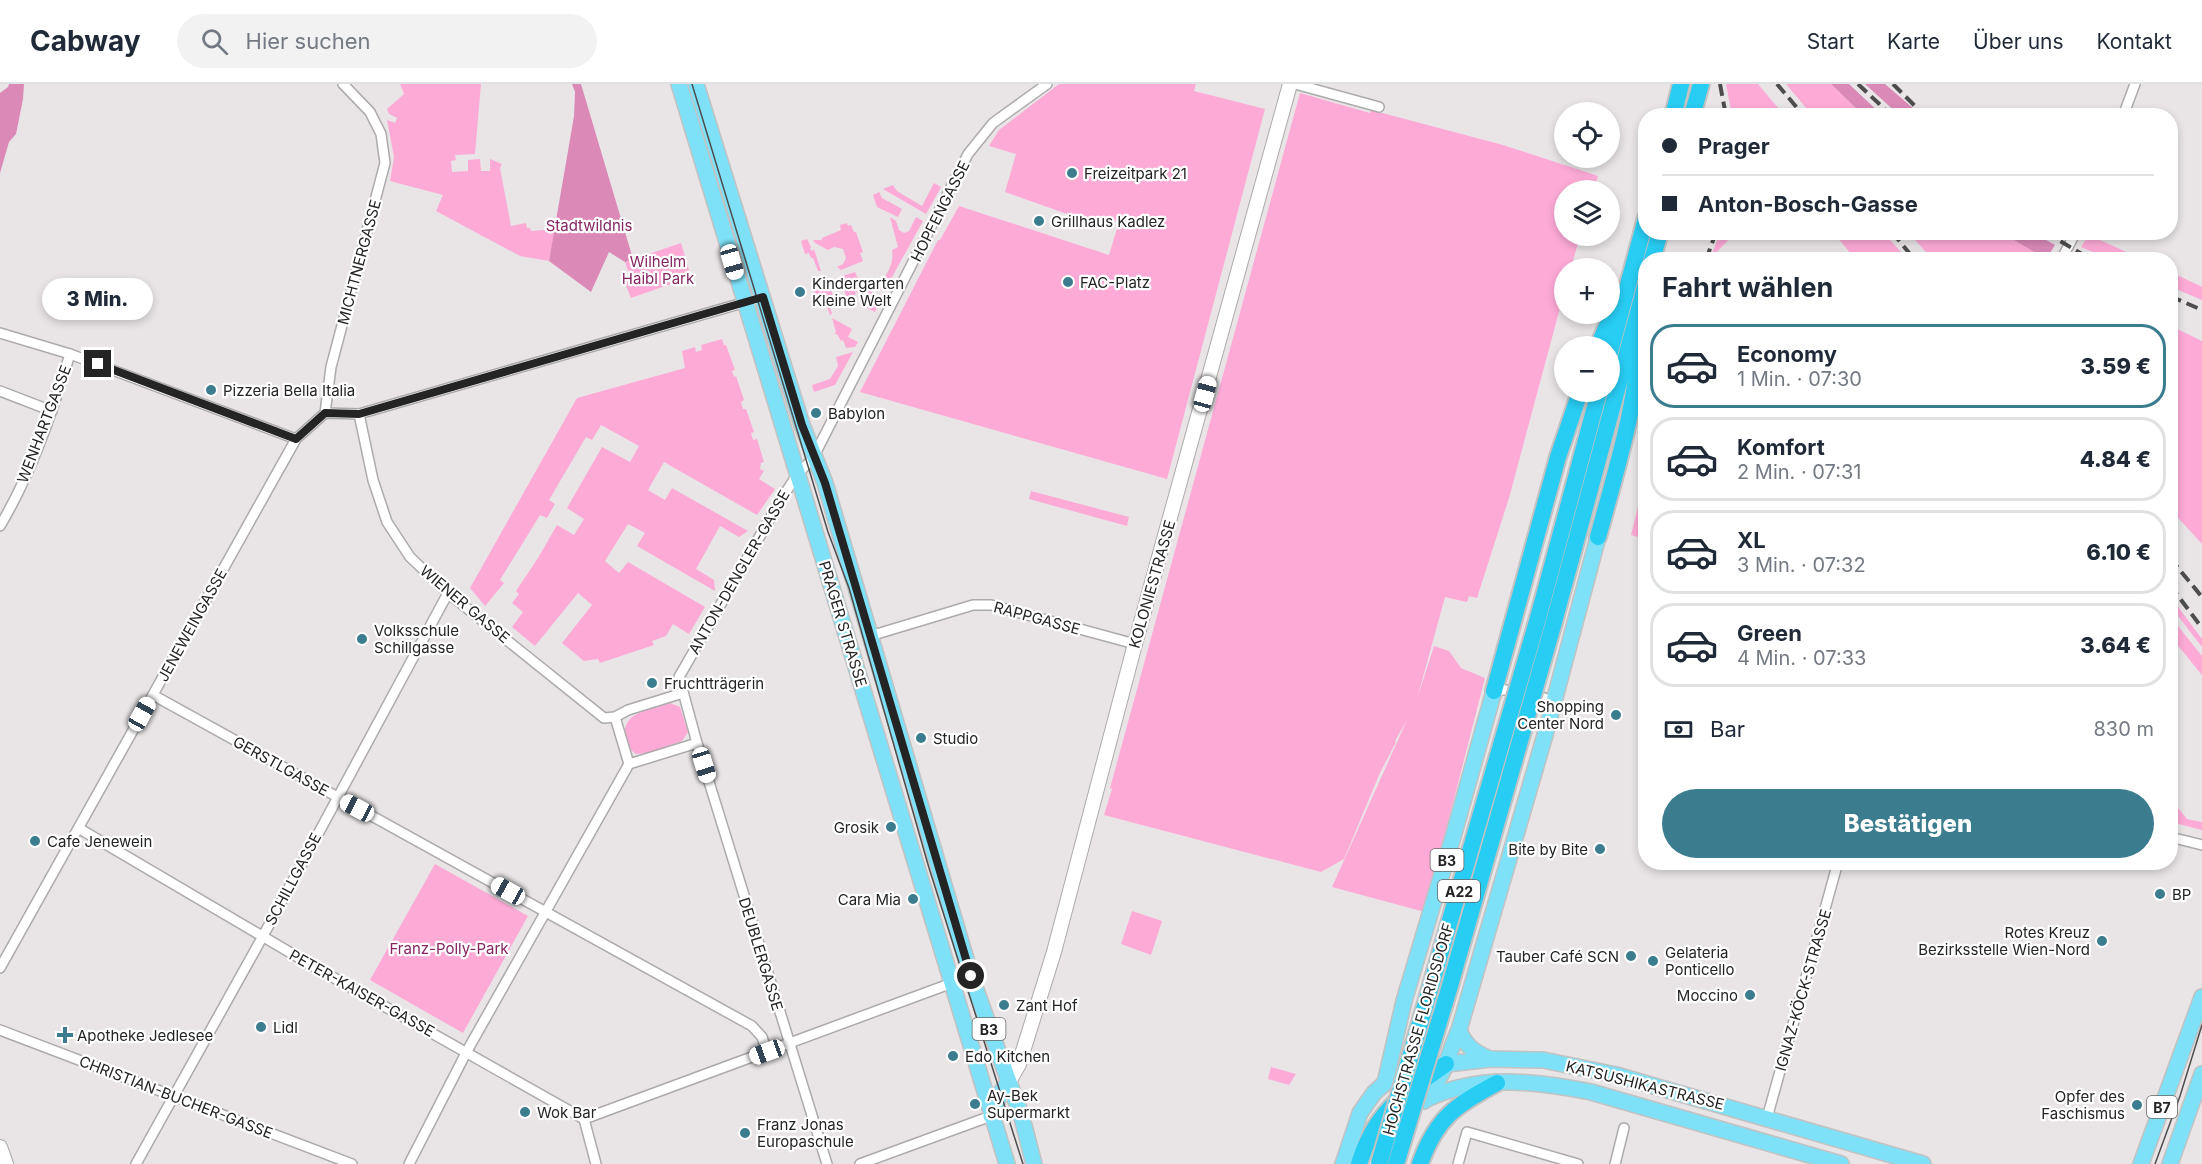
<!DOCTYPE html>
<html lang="de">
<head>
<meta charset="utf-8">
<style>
	:root { --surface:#fff; --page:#f2f2f3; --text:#1f2937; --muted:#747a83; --line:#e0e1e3; --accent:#3b7c8f }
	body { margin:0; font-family:Inter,sans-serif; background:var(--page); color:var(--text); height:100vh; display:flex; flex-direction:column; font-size:22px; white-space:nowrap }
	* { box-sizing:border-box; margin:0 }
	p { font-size:20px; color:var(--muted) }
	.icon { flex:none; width:33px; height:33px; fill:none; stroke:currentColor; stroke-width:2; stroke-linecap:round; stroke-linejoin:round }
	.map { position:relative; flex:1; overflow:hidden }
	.panel { position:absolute; left:1638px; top:168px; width:540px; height:618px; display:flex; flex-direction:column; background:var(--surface); border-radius:24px; box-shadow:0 3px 9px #0003 }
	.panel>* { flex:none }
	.top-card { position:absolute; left:1638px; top:24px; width:540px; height:132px; border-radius:24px; box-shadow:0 3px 9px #0003; display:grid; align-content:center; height:132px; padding:0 24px; background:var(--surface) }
	.fabs { position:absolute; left:1554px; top:18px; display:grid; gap:12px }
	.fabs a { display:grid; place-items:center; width:66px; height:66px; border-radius:50%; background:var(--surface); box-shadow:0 3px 9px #0003; font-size:30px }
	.end { position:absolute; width:27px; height:27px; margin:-14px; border:8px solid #252425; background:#fff; box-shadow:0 0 0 3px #fff }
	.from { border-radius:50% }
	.bubble { position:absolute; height:42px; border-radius:21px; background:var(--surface); box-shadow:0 3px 9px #0003; font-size:20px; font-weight:800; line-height:42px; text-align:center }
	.car { position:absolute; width:18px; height:36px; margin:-18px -9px; border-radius:8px; box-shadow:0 0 4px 2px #0007; background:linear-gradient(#fff 24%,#345 0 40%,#fff 0 76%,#345 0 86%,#fff 0) }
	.top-card b { display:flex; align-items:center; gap:21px; height:57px; font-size:22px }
	.top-card b+b { border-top:2px solid var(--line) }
	.top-card i { width:15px; height:15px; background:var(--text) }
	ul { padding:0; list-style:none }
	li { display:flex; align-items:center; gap:18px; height:84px; margin:0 12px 9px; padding:0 12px; border:3px solid var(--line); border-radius:24px }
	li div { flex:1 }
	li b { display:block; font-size:22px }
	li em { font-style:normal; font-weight:800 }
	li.selected { border-color:var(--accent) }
	li>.icon { width:54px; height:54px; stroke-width:1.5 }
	h2 { padding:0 24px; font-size:27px; line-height:72px }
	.pay { display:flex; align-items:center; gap:15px; height:66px; padding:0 24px; font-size:22px }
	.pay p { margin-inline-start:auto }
	.button { display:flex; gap:12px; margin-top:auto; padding:12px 24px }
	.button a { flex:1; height:69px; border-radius:36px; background:var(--accent); color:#fff; font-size:24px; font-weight:800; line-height:69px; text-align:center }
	header { display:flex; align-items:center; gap:36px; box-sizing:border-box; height:84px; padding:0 30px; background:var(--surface); border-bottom:2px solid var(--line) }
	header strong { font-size:28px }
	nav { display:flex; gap:33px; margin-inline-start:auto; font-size:21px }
	.search { width:420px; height:54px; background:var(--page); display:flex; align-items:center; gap:15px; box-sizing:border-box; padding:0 21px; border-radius:33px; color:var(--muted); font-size:22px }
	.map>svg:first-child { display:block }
	.green { fill:#fdaad7 }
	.forest { fill:#db8ab8 }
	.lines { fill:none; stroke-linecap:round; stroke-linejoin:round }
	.street-casing { stroke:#adaaab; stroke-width:12 }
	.secondary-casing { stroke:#adaaab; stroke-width:16 }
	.primary-casing { stroke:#c2c2c2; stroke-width:18 }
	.highway-casing { stroke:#c2c2c2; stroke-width:20 }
	.street { stroke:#fff; stroke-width:9 }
	.secondary { stroke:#fff; stroke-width:14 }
	.primary { stroke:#7ee1f8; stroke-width:15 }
	.highway { stroke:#28cdf4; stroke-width:16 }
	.tram { stroke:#4e4d4e; stroke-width:1.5 }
	.rail { stroke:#4e4d4e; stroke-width:4; stroke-dasharray:12 6; stroke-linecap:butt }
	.highway-bridge-casing { stroke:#c2c2c2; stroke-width:20; stroke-linecap:butt }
	.highway-bridge { stroke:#28cdf4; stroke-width:16 }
	.route { stroke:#252425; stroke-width:8 }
	.poi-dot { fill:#3b7c8f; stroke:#fff; stroke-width:2 }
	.labels { text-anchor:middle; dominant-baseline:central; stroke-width:4.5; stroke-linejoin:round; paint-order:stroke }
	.shield { fill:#fff; stroke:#666; stroke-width:1.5 }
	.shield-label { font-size:14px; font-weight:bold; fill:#252425 }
	.poi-label { font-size:15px; fill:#252425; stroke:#fff; text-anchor:start }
	.street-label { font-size:15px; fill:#252425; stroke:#fff }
	.park-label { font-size:15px; fill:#852663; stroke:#fff }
</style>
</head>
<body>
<header>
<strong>Cabway</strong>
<div class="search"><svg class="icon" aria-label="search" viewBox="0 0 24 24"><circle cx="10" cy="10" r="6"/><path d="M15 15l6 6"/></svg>Hier suchen</div>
<nav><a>Start</a><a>Karte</a><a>Über uns</a><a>Kontakt</a></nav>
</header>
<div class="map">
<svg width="2202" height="1080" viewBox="0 0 2202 1080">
	<rect width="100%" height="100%" fill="#e9e5e7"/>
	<g class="green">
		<polygon points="400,0 481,0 475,70 455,71 456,76 451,77 452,88 468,87 468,76 480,75 481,87 490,87 490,75 502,80 500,84 511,142 526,139 527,144 530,144 531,147 555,145 549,177 520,172 436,127 443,111 390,97 394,73 387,36 395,39 397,34 389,30 387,25 404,10"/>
		<polygon points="1059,0 1196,0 1194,7 1265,25 1167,395 860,308 938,156 940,156 959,122 1109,171 1119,138 1110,135 1107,144 1005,108 1016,70 989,62 999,46"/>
		<polygon points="1726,0 1758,0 1784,31 1732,31"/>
		<polygon points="1786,0 1831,0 1863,31 1812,31"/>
		<polygon points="1300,9 1370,29 1371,26 1503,61 1598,92 1593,106 1564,106 1564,152 1580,152 1571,184 1564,184 1564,209 1509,414 1477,514 1469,512 1467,518 1445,513 1417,615 1434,562 1449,567 1461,584 1485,594 1425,828 1332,803 1407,636 1395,657 1396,658 1379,691 1344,775 1321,788 1104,731 1112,705 1110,704"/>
		<polygon points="934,99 941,103 926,130 883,105 893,101 897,107 922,122"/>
		<polygon points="879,108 882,114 902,125 898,133 877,123 873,111"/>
		<path d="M890 133 896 137 899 146 904 149 909 147 916 133 923 137 886 204 882 197C889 187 894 178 892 166L898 163Z"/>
		<polygon points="847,139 848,142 851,141 854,148 856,148 863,168 860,169 863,177 841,186 837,183 843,180 846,174 843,165 834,163 828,166 815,159 813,156 822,156 822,154 841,146 840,141"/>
		<polygon points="1720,149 1735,149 1710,175"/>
		<polygon points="1834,149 1884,149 1907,175 1855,175"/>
		<polygon points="1909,149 2002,149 2046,175 1932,175"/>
		<polygon points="2091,152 2142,175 2110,175 2081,163 2087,154"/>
		<polygon points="807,155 811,163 810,165 813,167 814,165 821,187 818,187 813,174 811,174 809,169 805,170 801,157"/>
		<polygon points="681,159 691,193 631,214 623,194 630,192 625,178"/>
		<polygon points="855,188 857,193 861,195 862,202 879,199 881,206 876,207 873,206 870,212 874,214 883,210 875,228 867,224 870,215 856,208 853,215 846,212 843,202 848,201 846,195 841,197 839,193"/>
		<polygon points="2171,188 2202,203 2202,216 2171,203"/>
		<polygon points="827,192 834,215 830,223 832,230 830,231 826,220 818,222 812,203 821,200 820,194"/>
		<polygon points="832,234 852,245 848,253 858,258 855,263 846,264 843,256 841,257 837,250 834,250 836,248"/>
		<polygon points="2171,242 2202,257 2202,460 2171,426"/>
		<polygon points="722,255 724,261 726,261 735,286 732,287 734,293 736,292 744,316 741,318 743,325 746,325 754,348 751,349 753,356 757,355 764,378 761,379 760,385 764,387 759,395 775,405 757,431 664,378 648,406 665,416 672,404 748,447 739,453 720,442 696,485 714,496 715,507 637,462 645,449 628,440 605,477 619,489 628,478 705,523 689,550 673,540 666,552 652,557 654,561 600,579 598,575 584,577 562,559 592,521 578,509 535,562 512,543 523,528 512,519 519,510 516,507 538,474 557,441 574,451 584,435 567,424 602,363 630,378 639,362 601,341 592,356 586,353 549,416 555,420 547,434 540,431 500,496 504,499 485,522 470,504 577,314 685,284 682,267 695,263 696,268 702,266 701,261"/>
		<polygon points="853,268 835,301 814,308 812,301 830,295 838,282 836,273"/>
		<polygon points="1645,395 1645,455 1631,451"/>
		<polygon points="1031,407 1129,433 1127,442 1029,415"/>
		<polygon points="2170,512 2202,555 2202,563 2171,523"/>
		<polygon points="2170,532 2202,572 2202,591 2171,553"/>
		<path d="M670 619 680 623 688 648 682 657 648 669 636 670C629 665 628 662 626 654 619 628 653 625 670 619Z"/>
		<polygon points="2170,719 2175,720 2187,735 2202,738 2202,746 2171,738"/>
		<polygon points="435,780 528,832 463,949 370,896"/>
		<polygon points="1132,827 1162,837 1151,871 1121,860"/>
		<polygon points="1271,983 1296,990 1289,1001 1268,995"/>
	</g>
	<g class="forest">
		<polygon points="9,0 24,0 23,15 16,50 9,58 0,89 0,9 8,3"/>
		<polygon points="572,0 581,0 633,175 625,178 609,168 591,208 549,177 574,32 575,8"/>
		<polygon points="1831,0 1849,0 1882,31 1863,31"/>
		<polygon points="1865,0 1885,0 1921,31 1899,31"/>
		<polygon points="2002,149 2034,149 2055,161 2046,175"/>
	</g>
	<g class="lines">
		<g class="street-casing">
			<g id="street">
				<polyline points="1295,0 1379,23"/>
				<polyline points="2123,32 2135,0"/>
				<polyline points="2061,176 2076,148"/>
				<polyline points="0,249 70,270 296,355"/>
				<polyline points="0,307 52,327"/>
				<polyline points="325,329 331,283 385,79 381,50 370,28 343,0"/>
				<polyline points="359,330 373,396 387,438 410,473 448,509 604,634 615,633 628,626 683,609"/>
				<path d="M0 442C32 388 52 329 70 270"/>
				<polyline points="870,552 973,521 991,521 1135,560"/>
				<path d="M1494 607C1508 604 1544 610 1554 620"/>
				<polyline points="153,611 752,942 762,953 767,968"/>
				<polyline points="615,633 629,680"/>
				<polyline points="629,680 697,659"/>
				<polyline points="80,745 313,882 584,1035"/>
				<polyline points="2170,753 2202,761"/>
				<polyline points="0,884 296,355 325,329 359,330 763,213"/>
				<polyline points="0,946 352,1080"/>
				<polyline points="1767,1034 1838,778"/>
				<polyline points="584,1035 971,892"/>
				<polyline points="584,1035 596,1080"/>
				<polyline points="136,1080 263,852 448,509"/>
				<polyline points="409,1080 467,967 629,680"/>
				<polyline points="827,1080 697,659 679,593 780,417 797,391 813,374 968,70 993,39 1047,0"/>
				<polyline points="860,1080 991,1032"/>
				<polyline points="1458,1080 1467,1048 1578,1080"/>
				<polyline points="1615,1080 1624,1044"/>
			</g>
		</g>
		<g class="secondary-casing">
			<g id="secondary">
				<polyline points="1009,998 1019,980 1054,868 1135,560 1290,0"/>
				<polyline points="0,1063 6,1080"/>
			</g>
		</g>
		<g class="primary-casing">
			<g id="primary">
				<polyline points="679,0 1007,1080"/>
				<polyline points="696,0 802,341 825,399 971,892 1022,1034 1034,1080"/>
				<path d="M1459 946C1465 962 1475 969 1490 975"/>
				<polyline points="1385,999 1404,917 1453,753 1494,607"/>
				<path d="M1427 1015C1479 990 1536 997 1591 1008L1841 1080"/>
				<path d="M1424 1017C1432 1006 1439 995 1445 983 1450 970 1453 958 1459 946L1545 651 1598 453"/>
				<polyline points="991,1032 1001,1008 1009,998"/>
				<polyline points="1343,1080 1360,1029 1374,1009 1385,999 1399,990 1421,983 1491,975 1543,976 1616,991 1923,1080"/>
				<polyline points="2141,1080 2202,913"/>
				<polyline points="2170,1080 2202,990"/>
			</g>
		</g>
		<g class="highway-casing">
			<g id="highway">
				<polyline points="1673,32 1681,0"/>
				<polyline points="1692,32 1701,0"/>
				<polyline points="1652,176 1660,148"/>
				<polyline points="1598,262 1611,233"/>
				<polyline points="1610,268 1646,134"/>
				<path d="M1598 453C1617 383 1639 314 1641 242"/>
				<polyline points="1538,534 1599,308"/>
				<polyline points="1554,538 1646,199"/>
				<polyline points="1494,607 1558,373 1580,308"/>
				<path d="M1359 1080C1375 1027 1404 1010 1446 980"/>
				<path d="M1420 1080C1436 1034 1456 1021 1497 999"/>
			</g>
		</g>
		<use href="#street" class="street"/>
		<use href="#secondary" class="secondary"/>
		<use href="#primary" class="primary"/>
		<use href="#highway" class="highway"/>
		<g class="tram">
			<polyline points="692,0 828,448 849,504 929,784 1023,1080"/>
			<polyline points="2155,1080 2180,1012 2202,941"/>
		</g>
		<g class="rail">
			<polyline points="1720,0 1726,32"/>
			<polyline points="1777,0 1804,32"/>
			<polyline points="1858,0 1892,32"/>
			<polyline points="1893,0 1925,32"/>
			<polyline points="1892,148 1915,176"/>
			<polyline points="2045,148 2092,176"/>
			<polyline points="1706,176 1716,148"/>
			<polyline points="2170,212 2202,226"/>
			<polyline points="2170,474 2202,513"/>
			<polyline points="2170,501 2202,544"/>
		</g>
		<g class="highway-bridge-casing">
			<g id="highway-bridge">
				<polyline points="1379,1080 1538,534"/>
				<polyline points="1396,1080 1449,905 1554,538"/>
			</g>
		</g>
		<use href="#highway-bridge" class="highway-bridge"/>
	</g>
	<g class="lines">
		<polyline class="route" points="98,280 296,355 325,329 359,330 763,213 802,341 825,399 971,892"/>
	</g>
	<g class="poi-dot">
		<circle cx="1072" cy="89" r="6"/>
		<circle cx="1039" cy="137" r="6"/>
		<circle cx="1068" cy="198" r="6"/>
		<circle cx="800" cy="208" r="6"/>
		<circle cx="211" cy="306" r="6"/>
		<circle cx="816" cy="329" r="6"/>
		<circle cx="362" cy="555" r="6"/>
		<circle cx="652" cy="599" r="6"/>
		<circle cx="1616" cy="631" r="6"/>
		<circle cx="921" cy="654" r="6"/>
		<circle cx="891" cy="743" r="6"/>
		<circle cx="35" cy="757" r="6"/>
		<circle cx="1600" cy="765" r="6"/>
		<circle cx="2160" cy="810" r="6"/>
		<circle cx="913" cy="815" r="6"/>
		<circle cx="2102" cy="857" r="6"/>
		<circle cx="1631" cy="872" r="6"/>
		<circle cx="1653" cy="877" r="6"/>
		<circle cx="1750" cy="911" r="6"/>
		<circle cx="1004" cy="921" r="6"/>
		<circle cx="261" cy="943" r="6"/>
		<path d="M62 942h6v6h6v6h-6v6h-6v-6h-6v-6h6z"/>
		<circle cx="953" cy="972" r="6"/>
		<circle cx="975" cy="1020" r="6"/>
		<circle cx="2137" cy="1021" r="6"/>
		<circle cx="525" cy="1028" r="6"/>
		<circle cx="745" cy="1049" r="6"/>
	</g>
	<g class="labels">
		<g class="shield">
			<rect x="1430.5" y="765" width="33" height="22" rx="4.5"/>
			<rect x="1438" y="796" width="42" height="22" rx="4.5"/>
			<rect x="972.5" y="934" width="33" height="22" rx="4.5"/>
			<rect x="2147" y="1012" width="30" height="22" rx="4.5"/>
		</g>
		<g class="shield-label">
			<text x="1447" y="776">B3</text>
			<text x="1459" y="807">A22</text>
			<text x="989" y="945">B3</text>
			<text x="2162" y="1023">B7</text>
		</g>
		<g class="poi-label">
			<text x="1084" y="89">Freizeitpark 21</text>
			<text x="1051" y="137">Grillhaus Kadlez</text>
			<text x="1080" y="198">FAC-Platz</text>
			<text x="812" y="199">Kindergarten<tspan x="812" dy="17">Kleine Welt</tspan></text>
			<text x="223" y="306">Pizzeria Bella Italia</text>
			<text x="828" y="329">Babylon</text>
			<text x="374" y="546">Volksschule<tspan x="374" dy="17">Schillgasse</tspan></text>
			<text x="664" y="599">Fruchtträgerin</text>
			<text x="1604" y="622" text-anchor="end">Shopping<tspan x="1604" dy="17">Center Nord</tspan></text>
			<text x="933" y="654">Studio</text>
			<text x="879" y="743" text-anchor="end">Grosik</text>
			<text x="47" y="757">Cafe Jenewein</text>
			<text x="1588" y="765" text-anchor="end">Bite by Bite</text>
			<text x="2172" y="810">BP</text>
			<text x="901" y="815" text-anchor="end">Cara Mia</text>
			<text x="2090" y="848" text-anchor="end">Rotes Kreuz<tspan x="2090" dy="17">Bezirksstelle Wien-Nord</tspan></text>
			<text x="1665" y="868">Gelateria<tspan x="1665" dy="17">Ponticello</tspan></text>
			<text x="1619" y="872" text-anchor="end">Tauber Café SCN</text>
			<text x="1738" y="911" text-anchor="end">Moccino</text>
			<text x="1016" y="921">Zant Hof</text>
			<text x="273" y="943">Lidl</text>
			<text x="77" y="951">Apotheke Jedlesee</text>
			<text x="965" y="972">Edo Kitchen</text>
			<text x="987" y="1011">Ay-Bek<tspan x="987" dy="17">Supermarkt</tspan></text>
			<text x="2125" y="1012" text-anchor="end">Opfer des<tspan x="2125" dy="17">Faschismus</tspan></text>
			<text x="537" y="1028">Wok Bar</text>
			<text x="757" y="1040">Franz Jonas<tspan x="757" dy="17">Europaschule</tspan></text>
		</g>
		<g class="street-label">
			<text transform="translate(940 127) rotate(-63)">HOPFENGASSE</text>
			<text transform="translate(359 178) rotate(-75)">MICHTNERGASSE</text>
			<text transform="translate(44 340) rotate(-69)">WENHARTGASSE</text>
			<text transform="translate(739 488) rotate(-60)">ANTON-DENGLER-GASSE</text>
			<text transform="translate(1152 500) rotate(-74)">KOLONIESTRASSE</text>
			<text transform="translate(465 520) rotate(40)">WIENER GASSE</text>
			<text transform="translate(1037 534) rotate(15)">RAPPGASSE</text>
			<text transform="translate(843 540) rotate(73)">PRAGER STRASSE</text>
			<text transform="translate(192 541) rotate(-61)">JENEWEINGASSE</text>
			<text transform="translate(281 682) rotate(29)">GERSTLGASSE</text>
			<text transform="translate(293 795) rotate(-62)">SCHILLGASSE</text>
			<text transform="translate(761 870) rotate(73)">DEUBLERGASSE</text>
			<text transform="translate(1803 906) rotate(-74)">IGNAZ-KÖCK-STRASSE</text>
			<text transform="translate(362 909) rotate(29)">PETER-KAISER-GASSE</text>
			<text transform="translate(1418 945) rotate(-74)">HOCHSTRASSE FLORIDSDORF</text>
			<text transform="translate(1645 1001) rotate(14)">KATSUSHIKASTRASSE</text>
			<text transform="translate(176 1013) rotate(21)">CHRISTIAN-BUCHER-GASSE</text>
		</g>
		<g class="park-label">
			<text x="589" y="141">Stadtwildnis</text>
			<text x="658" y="177">Wilhelm<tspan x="658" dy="17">Haibl Park</tspan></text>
			<text x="449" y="864">Franz-Polly-Park</text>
		</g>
	</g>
</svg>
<div class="fabs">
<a><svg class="icon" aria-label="locate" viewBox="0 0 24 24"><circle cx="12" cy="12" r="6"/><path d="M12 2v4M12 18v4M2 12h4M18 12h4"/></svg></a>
<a><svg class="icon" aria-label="layers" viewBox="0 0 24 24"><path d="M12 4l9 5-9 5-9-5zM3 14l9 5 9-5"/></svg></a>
<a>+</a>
<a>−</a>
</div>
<i class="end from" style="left:971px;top:892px"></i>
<i class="end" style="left:98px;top:280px"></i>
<div class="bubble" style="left:42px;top:194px;width:111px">3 Min.</div>
<i class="car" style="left:732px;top:178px;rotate:164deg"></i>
<i class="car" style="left:1205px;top:310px;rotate:15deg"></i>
<i class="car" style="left:142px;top:630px;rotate:29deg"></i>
<i class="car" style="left:704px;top:681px;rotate:163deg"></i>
<i class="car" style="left:357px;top:724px;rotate:298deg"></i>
<i class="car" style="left:508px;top:807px;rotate:299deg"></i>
<i class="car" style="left:767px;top:968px;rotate:250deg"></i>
<div class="top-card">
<b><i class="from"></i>Prager</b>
<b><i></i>Anton-Bosch-Gasse</b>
</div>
<section class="panel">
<h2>Fahrt wählen</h2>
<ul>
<li class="selected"><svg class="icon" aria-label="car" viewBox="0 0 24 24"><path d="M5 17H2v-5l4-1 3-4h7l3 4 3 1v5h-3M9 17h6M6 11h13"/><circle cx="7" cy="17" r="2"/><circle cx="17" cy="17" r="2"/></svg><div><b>Economy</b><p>1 Min. · 07:30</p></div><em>3.59 €</em></li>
<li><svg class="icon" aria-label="car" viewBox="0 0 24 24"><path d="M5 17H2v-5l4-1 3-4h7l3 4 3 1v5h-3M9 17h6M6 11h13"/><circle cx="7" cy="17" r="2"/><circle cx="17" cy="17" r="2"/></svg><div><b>Komfort</b><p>2 Min. · 07:31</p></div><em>4.84 €</em></li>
<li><svg class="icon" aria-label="car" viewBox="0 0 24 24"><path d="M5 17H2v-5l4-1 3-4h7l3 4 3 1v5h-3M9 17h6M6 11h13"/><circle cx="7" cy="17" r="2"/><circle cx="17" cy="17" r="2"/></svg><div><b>XL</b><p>3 Min. · 07:32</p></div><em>6.10 €</em></li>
<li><svg class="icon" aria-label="car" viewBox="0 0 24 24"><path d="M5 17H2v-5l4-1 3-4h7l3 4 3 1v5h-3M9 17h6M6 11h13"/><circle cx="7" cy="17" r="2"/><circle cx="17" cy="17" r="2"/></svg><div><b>Green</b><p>4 Min. · 07:33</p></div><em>3.64 €</em></li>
</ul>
<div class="pay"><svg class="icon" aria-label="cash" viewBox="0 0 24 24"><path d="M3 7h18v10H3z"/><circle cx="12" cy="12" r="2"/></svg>Bar<p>830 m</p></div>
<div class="button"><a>Bestätigen</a></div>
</section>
</div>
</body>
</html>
